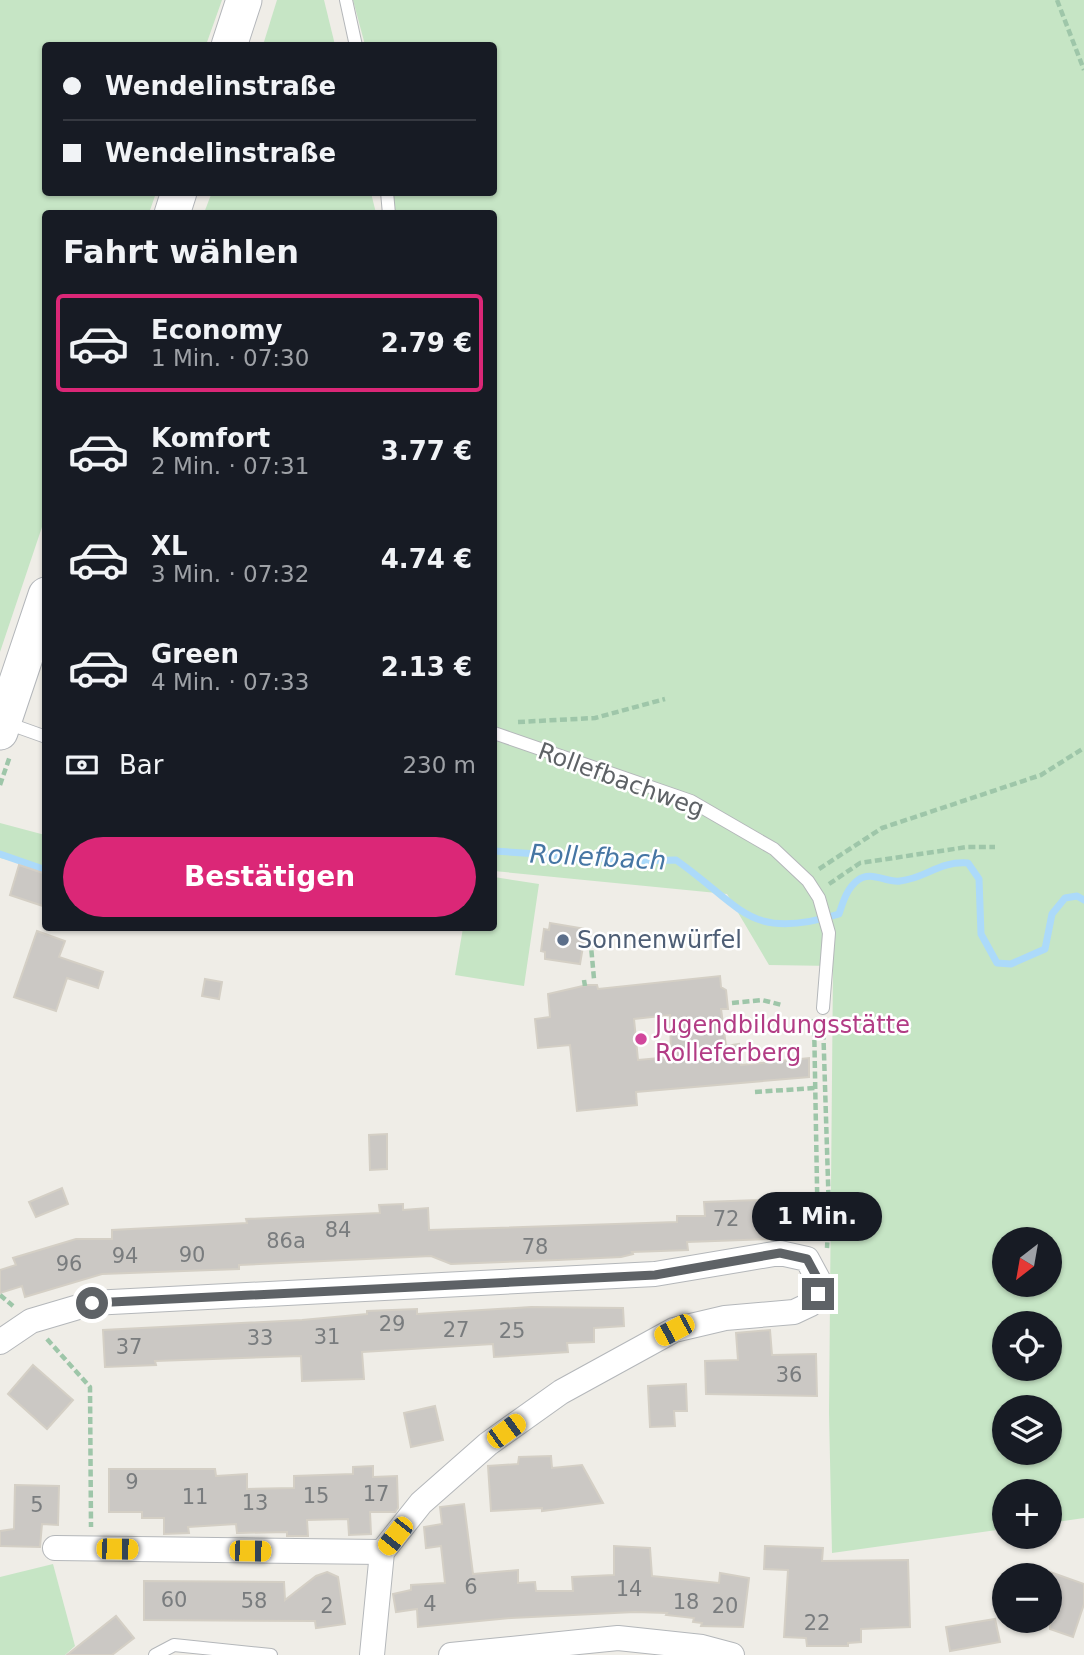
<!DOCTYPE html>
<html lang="de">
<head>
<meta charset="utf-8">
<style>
	:root { --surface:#171b24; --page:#20242c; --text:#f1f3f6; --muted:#9ea1a6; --line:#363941; --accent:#db2777 }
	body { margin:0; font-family:"DejaVu Sans",sans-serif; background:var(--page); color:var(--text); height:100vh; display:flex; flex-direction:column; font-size:26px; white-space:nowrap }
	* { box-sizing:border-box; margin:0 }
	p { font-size:23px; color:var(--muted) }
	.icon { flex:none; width:38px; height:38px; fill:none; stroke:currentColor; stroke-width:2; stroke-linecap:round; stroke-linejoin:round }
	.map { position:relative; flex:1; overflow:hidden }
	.sheet { position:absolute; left:42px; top:210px; width:455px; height:721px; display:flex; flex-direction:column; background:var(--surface); border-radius:7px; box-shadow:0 2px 5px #0004 }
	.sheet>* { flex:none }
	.hud { position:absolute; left:42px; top:42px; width:455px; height:154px; border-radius:7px; box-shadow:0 2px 5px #0004; display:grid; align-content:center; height:154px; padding:0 21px; background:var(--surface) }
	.needle { width:46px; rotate:211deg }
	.buttons { position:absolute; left:992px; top:1227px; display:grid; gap:14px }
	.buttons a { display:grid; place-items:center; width:70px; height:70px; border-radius:50%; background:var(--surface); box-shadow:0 2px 5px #0004; font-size:35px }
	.end { position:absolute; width:32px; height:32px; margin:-16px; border:9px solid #5e6266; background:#fff; box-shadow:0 0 0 4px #fff }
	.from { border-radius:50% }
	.bubble { position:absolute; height:49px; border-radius:24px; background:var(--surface); box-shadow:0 2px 5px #0004; font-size:23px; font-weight:600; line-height:49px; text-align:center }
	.car { position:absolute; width:21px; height:42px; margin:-21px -10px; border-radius:9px; box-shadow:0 0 5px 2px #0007; background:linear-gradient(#f5c518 24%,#345 0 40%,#f5c518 0 76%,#345 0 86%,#f5c518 0) }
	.hud b { display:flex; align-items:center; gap:24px; height:66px; font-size:26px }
	.hud b+b { border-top:2px solid var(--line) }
	.hud i { width:18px; height:18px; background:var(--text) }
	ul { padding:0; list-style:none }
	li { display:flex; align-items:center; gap:21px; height:98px; margin:0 14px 10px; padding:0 7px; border:4px solid transparent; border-radius:7px }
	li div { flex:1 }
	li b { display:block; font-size:26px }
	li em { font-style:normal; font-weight:600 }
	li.active { border-color:var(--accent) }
	li>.icon { width:63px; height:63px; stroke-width:1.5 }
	h2 { padding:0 21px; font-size:32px; line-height:84px }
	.pay { display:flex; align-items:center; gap:18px; height:77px; padding:0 21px; font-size:26px }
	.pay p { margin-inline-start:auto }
	.primary-button { display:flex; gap:14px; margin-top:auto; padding:14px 21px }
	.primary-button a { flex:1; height:80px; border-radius:42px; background:var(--accent); color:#fff; font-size:28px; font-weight:600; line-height:80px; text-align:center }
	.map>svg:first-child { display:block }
	.green { fill:#c6e5c5; fill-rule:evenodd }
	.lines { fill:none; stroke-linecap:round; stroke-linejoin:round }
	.stream { stroke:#acdafa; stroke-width:7 }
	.building { fill:#cbc8c4; stroke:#d4cfc5; stroke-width:2; fill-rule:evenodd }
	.service-casing { stroke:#b4b7ba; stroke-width:14 }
	.minor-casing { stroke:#b4b7ba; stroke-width:26 }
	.secondary-casing { stroke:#b3b6ba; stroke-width:37 }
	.path { stroke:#9ec6a9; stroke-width:4.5; stroke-dasharray:7 3.5; stroke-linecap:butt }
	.service { stroke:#fff; stroke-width:12 }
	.minor { stroke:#fff; stroke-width:24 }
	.secondary { stroke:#fff; stroke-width:35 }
	.route { stroke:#5e6266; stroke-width:9 }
	.service-dot { fill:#5c6f8a; stroke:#fff; stroke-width:2.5 }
	.hotel-dot { fill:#d1479c; stroke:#fff; stroke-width:2.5 }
	.labels { text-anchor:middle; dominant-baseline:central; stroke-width:5; stroke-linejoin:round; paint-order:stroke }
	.number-label { font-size:21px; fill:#797c7e }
	.street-label { font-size:24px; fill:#5e6266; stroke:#fff }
	.service-label { font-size:24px; fill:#4e5e75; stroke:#fff; text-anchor:start }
	.hotel-label { font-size:24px; fill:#b23c85; stroke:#fff; text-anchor:start }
	.water-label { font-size:26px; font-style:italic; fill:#4676a4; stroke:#fff }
</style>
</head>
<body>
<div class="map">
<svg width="1084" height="1655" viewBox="0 0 1084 1655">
	<rect width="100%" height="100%" fill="#efede7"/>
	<g class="green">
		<polygon points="0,0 222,0 206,45 46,46 46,192 156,193 149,213 46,214 45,518 0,652"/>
		<polygon points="277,0 324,0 335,45 263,45"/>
		<path d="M353 0H1084V1518L1050 1523V1491H1004V1529L832 1553 829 1413 833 966 769 965 727 894 494 871V214L394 213 392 193 494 192V46L365 45ZM1004 1239H1050V1284H1004ZM1004 1323H1050V1368H1004ZM1004 1407H1050V1452H1004Z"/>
		<polygon points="212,192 371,193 376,213 204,213"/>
		<polygon points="0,823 45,835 45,869 0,858"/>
		<polygon points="494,877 539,884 524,986 455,975 463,928 494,928"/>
		<polygon points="53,1564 75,1646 65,1655 0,1655 0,1577"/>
	</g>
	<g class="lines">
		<g class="stream">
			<path d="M494 851 641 861 676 860C743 907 749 942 839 914 843 902 847 888 858 880 871 870 886 883 900 881 927 878 938 861 968 863L979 879 981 934 997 963 1011 964 1045 949 1052 914 1065 898 1077 896 1084 900"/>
			<polyline points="0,854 46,870"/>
		</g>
	</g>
	<g class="building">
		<polygon points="19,865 46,874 46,907 10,895"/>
		<polygon points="550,923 586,929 580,964 545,959 545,952 541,951 544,929 549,930"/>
		<polygon points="37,931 65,941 59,957 103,972 98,988 67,978 56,1011 14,997"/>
		<path d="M720 976 721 987 726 990 728 1009H721L726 1046 739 1044 741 1065 809 1058V1077L636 1092 637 1105 577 1111 570 1045 538 1048 535 1019 550 1017 548 994 587 985H597L598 989ZM670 1015 671 1057 638 1060 634 1019Z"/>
		<polygon points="205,979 222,982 219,999 202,996"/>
		<polygon points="387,1134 387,1169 370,1170 369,1135"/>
		<polygon points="62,1188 68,1204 36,1217 29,1202"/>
		<polygon points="808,1193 810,1232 795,1233 795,1238 687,1242 688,1250 632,1252 633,1254 621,1257 558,1260 451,1264 431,1256 239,1265 239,1269 102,1274 25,1297 22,1286 0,1293 0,1270 16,1265 13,1258 76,1239 112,1239 112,1230 247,1223 246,1219 380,1213 379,1205 403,1204 403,1210 428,1208 429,1230 677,1222 677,1216 705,1216 704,1202 759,1200 768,1198 768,1194"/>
		<polygon points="531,1307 623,1308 624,1326 594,1328 594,1342 567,1343 568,1352 494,1357 493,1344 362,1352 364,1379 302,1381 301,1356 155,1361 156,1365 105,1367 103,1330 302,1320 367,1314 367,1311 417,1309 417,1314"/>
		<polygon points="770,1330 772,1355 816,1354 817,1396 706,1394 705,1361 738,1360 736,1333"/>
		<polygon points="33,1365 73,1400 47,1429 8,1394"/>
		<polygon points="686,1384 687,1411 674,1411 675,1426 650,1427 648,1386"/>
		<polygon points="435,1406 443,1440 411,1447 404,1413"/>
		<polygon points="551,1456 552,1468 582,1465 603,1503 542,1511 542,1508 491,1511 488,1466 518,1464 519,1457"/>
		<polygon points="373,1466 373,1477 397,1476 398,1508 395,1512 370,1512 371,1534 349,1535 348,1519 307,1520 308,1536 287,1536 287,1532 237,1533 236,1524 188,1527 189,1533 164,1534 164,1518 142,1518 142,1512 109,1512 109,1469 215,1469 216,1476 247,1474 247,1489 294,1488 294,1476 353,1474 353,1467"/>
		<polygon points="15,1485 59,1486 58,1525 42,1524 40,1547 0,1546 0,1531 14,1529"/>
		<polygon points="464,1504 473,1574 518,1570 518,1583 535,1582 536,1591 573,1591 572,1577 614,1575 614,1546 650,1548 652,1576 719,1583 720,1573 749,1578 743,1627 701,1626 702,1623 693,1622 694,1618 666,1615 667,1613 635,1612 511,1618 418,1627 417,1609 396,1612 393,1594 411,1590 411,1585 445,1583 441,1546 426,1548 424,1527 442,1524 440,1507"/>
		<polygon points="765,1546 823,1548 822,1561 908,1560 910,1627 861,1629 861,1642 848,1643 848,1646 807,1646 806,1638 784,1637 788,1570 764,1569"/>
		<polygon points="327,1572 338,1577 345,1624 316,1628 315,1621 144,1620 144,1581 284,1582 285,1600 316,1576"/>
		<polygon points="1050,1572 1084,1584 1084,1604 1073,1637 1050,1629"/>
		<polygon points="116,1616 134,1638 112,1655 67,1655"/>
		<polygon points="995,1619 1000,1642 950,1651 946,1627"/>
	</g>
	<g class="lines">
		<g class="service-casing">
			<g id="service">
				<polyline points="346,0 356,46"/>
				<polyline points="387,192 389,214"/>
				<polyline points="4,722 46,737"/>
				<polyline points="494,733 691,801 774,849 808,881 819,898 829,933 823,1008"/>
				<polyline points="155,1655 174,1645 271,1655"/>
			</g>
		</g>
		<g class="minor-casing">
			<g id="minor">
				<polyline points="0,1342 31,1321 92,1303 655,1274 780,1253 807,1259 820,1283 811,1304 794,1312 725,1318 674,1330 561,1392 488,1444 421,1503 382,1552 372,1655"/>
				<polyline points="55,1548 382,1552"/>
				<polyline points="451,1655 618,1638 702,1647 732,1655"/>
			</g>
		</g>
		<g class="secondary-casing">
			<g id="secondary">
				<polyline points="229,46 244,0"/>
				<polyline points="172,214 179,192"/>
				<polyline points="0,732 46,595"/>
			</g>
		</g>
		<g class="path">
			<polyline points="1057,0 1084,70"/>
			<polyline points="518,722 595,718 665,699"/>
			<polyline points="0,785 10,756"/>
			<polyline points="819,869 882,828 1041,775 1084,748"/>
			<polyline points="829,884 860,863 967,847 995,847"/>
			<polyline points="585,945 591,946 594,979"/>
			<polyline points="584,980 585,986"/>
			<polyline points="732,1003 762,1000 782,1005"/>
			<polyline points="814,1019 818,1241"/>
			<polyline points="823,1022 829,1213 827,1248"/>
			<polyline points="755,1092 815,1088"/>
			<polyline points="0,1295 13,1306"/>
			<polyline points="47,1339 90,1387 91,1527"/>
		</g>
		<use href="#service" class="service"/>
		<use href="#minor" class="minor"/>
		<use href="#secondary" class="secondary"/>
	</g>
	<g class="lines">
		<polyline class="route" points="92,1303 655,1275 780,1253 807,1259 820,1283 818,1294"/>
	</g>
	<circle class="service-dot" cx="563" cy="940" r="7"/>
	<circle class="hotel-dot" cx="641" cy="1039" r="7"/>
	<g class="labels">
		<g class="number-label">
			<text x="726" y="1219">72</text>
			<text x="338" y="1230">84</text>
			<text x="286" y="1241">86a</text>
			<text x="535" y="1247">78</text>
			<text x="192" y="1255">90</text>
			<text x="125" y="1256">94</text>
			<text x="69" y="1264">96</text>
			<text x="392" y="1324">29</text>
			<text x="456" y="1330">27</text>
			<text x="512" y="1331">25</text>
			<text x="327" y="1337">31</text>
			<text x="260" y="1338">33</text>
			<text x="129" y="1347">37</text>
			<text x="789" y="1375">36</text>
			<text x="132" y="1482">9</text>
			<text x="376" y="1494">17</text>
			<text x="316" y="1496">15</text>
			<text x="195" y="1497">11</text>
			<text x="255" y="1503">13</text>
			<text x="37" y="1505">5</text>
			<text x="471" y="1587">6</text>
			<text x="629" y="1589">14</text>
			<text x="174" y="1600">60</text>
			<text x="254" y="1601">58</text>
			<text x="686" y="1602">18</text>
			<text x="430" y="1604">4</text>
			<text x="327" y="1606">2</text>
			<text x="725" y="1606">20</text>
			<text x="817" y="1623">22</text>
		</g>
		<g class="street-label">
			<text transform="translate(621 780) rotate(20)">Rollefbachweg</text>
		</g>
		<g class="service-label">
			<text x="577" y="940">Sonnenwürfel</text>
		</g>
		<g class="hotel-label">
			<text x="655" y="1025">Jugendbildungsstätte<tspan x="655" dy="28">Rolleferberg</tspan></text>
		</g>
		<g class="water-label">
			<text transform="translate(598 857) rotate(3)">Rollefbach</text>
		</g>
	</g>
</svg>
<div class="buttons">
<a><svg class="needle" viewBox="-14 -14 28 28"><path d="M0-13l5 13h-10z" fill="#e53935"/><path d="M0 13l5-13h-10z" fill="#9ea1a6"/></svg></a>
<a><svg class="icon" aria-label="locate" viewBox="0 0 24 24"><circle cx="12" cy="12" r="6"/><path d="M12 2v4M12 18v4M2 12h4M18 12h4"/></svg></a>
<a><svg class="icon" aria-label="layers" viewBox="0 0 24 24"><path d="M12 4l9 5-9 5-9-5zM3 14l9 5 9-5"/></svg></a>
<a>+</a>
<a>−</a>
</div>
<i class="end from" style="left:92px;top:1303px"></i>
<i class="end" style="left:818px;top:1294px"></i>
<div class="bubble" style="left:752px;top:1192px;width:130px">1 Min.</div>
<i class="car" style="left:674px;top:1330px;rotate:242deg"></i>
<i class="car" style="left:506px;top:1431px;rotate:54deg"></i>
<i class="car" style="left:395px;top:1536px;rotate:218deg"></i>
<i class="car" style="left:117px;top:1549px;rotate:91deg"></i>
<i class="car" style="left:250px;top:1551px;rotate:91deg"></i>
<div class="hud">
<b><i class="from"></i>Wendelinstraße</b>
<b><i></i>Wendelinstraße</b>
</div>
<section class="sheet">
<h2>Fahrt wählen</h2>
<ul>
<li class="active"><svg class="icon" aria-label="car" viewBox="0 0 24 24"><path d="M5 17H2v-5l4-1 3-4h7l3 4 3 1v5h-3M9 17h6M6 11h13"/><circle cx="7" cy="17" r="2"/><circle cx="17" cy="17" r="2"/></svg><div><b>Economy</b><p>1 Min. · 07:30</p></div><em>2.79 €</em></li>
<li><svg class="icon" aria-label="car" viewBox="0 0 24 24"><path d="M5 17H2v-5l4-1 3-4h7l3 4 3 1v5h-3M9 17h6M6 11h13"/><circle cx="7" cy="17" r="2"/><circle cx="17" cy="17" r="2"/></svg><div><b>Komfort</b><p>2 Min. · 07:31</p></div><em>3.77 €</em></li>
<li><svg class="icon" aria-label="car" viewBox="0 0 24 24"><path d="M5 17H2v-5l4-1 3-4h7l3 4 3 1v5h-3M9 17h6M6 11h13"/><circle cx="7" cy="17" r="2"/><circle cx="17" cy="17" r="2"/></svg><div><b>XL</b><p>3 Min. · 07:32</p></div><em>4.74 €</em></li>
<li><svg class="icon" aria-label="car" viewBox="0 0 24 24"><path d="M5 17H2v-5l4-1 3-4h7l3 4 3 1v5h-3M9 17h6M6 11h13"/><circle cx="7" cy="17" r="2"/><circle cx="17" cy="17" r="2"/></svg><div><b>Green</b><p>4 Min. · 07:33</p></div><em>2.13 €</em></li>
</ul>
<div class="pay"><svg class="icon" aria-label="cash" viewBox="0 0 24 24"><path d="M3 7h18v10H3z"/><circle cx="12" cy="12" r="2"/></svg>Bar<p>230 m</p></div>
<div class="primary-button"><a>Bestätigen</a></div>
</section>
</div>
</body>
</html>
